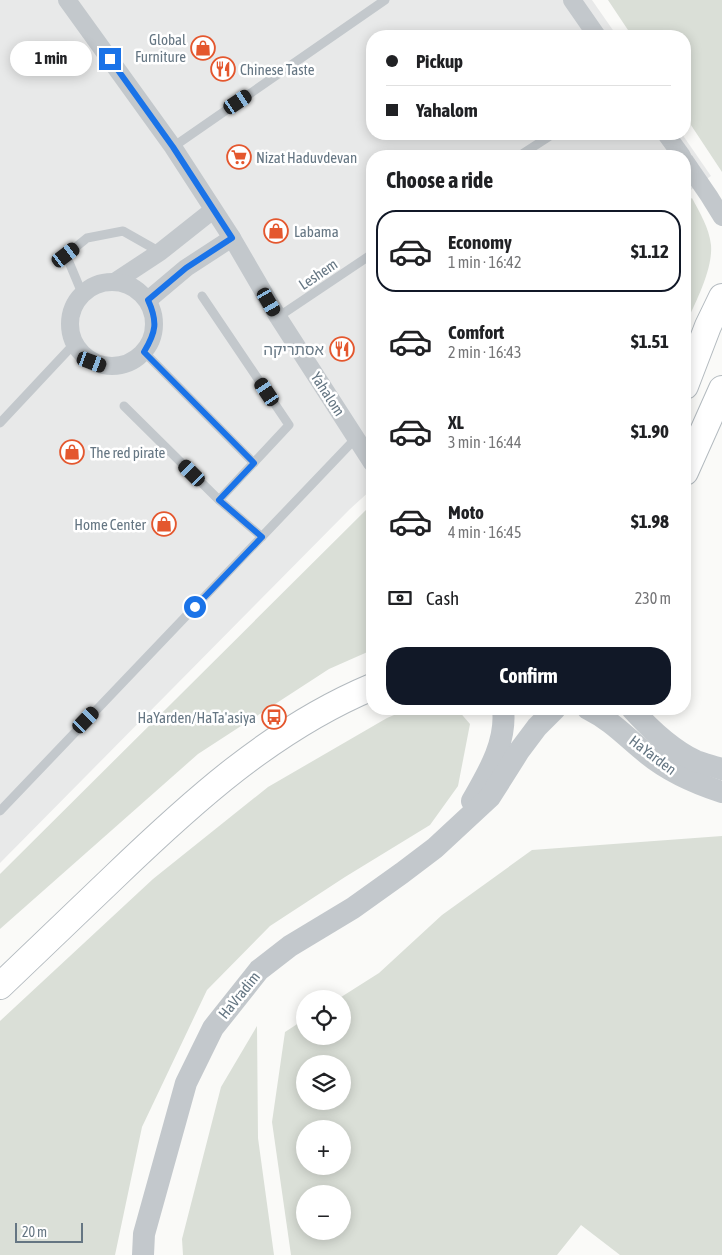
<!DOCTYPE html>
<html lang="en">
<head>
<meta charset="utf-8">
<style>
	:root { --surface:#fff; --page:#f6f6f6; --text:#202124; --muted:#757577; --line:#e0e0e0; --accent:#111827 }
	body { margin:0; font-family:"Asap Condensed","Noto Sans Hebrew",sans-serif; background:var(--page); color:var(--text); height:100vh; display:flex; flex-direction:column; font-size:19px; white-space:nowrap }
	* { box-sizing:border-box; margin:0 }
	p { font-size:16px; color:var(--muted) }
	.icon { flex:none; width:28px; height:28px; fill:none; stroke:currentColor; stroke-width:2; stroke-linecap:round; stroke-linejoin:round }
	.map { position:relative; flex:1; overflow:hidden }
	.side { position:absolute; left:366px; top:150px; width:325px; height:565px; display:flex; flex-direction:column; background:var(--surface); border-radius:20px; box-shadow:0 2px 12px #0003 }
	.side>* { flex:none }
	.banner { position:absolute; left:366px; top:30px; width:325px; height:110px; border-radius:20px; box-shadow:0 2px 12px #0003; display:grid; align-content:center; height:110px; padding:0 20px; background:var(--surface) }
	.controls { position:absolute; left:296px; top:990px; display:grid; gap:10px }
	.controls a { display:grid; place-items:center; width:55px; height:55px; border-radius:50%; background:var(--surface); box-shadow:0 2px 12px #0003; font-size:25px }
	.scale { position:absolute; left:15px; bottom:12px; width:68px; box-sizing:border-box; padding-left:5px; border:2px solid #657683; border-top:0; font-size:14px; line-height:18px; white-space:nowrap; color:#657683; -webkit-text-stroke:4px #fff; paint-order:stroke }
	.end { position:absolute; width:22px; height:22px; margin:-11px; border:6px solid #1a73e8; background:#fff; box-shadow:0 0 0 2px #fff }
	.from { border-radius:50% }
	.bubble { position:absolute; height:35px; border-radius:18px; background:var(--surface); box-shadow:0 2px 12px #0003; font-size:16px; font-weight:700; line-height:35px; text-align:center }
	.car { position:absolute; width:15px; height:30px; margin:-15px -8px; border-radius:6px; box-shadow:0 0 4px 1px #0007; background:linear-gradient(#222 24%,#8ab4d8 0 40%,#222 0 76%,#8ab4d8 0 86%,#222 0) }
	.banner b { display:flex; align-items:center; gap:18px; height:48px; font-size:19px }
	.banner b+b { border-top:1px solid var(--line) }
	.banner i { width:12px; height:12px; background:var(--text) }
	ul { padding:0; list-style:none }
	li { display:flex; align-items:center; gap:15px; height:82px; margin:0 10px 8px; padding:0 10px; border:2px solid transparent; border-radius:20px }
	li div { flex:1 }
	li b { display:block; font-size:19px }
	li em { font-style:normal; font-weight:700 }
	li.active { border-color:var(--accent) }
	li>.icon { width:45px; height:45px; stroke-width:1.5 }
	h2 { padding:0 20px; font-size:22px; line-height:60px }
	.pay { display:flex; align-items:center; gap:12px; height:55px; padding:0 20px; font-size:19px }
	.pay p { margin-inline-start:auto }
	.button { display:flex; gap:10px; margin-top:auto; padding:10px 20px }
	.button a { flex:1; height:58px; border-radius:20px; background:var(--accent); color:#fff; font-size:20px; font-weight:700; line-height:58px; text-align:center }
	.map>svg:first-child { display:block }
	.built { fill:#e8e9e9 }
	.green { fill:#dadfd7; fill-rule:evenodd }
	.lines { fill:none; stroke-linecap:round; stroke-linejoin:round }
	.secondary-casing { stroke:#b3babf; stroke-width:28 }
	.service { stroke:#c3c8cc; stroke-width:9 }
	.minor { stroke:#c3c8cc; stroke-width:18 }
	.tertiary { stroke:#c3c8cc; stroke-width:22 }
	.secondary { stroke:#fff; stroke-width:26 }
	.route { stroke:#1a73e8; stroke-width:6 }
	.labels { text-anchor:middle; dominant-baseline:central; stroke-width:5; stroke-linejoin:round; paint-order:stroke }
	.poi-label { font-size:15px; fill:#657683; stroke:#fff; text-anchor:end }
	.street-label { font-size:15px; fill:#657683; stroke:#fff }
</style>
</head>
<body>
<div class="map">
<svg width="722" height="1255" viewBox="0 0 722 1255">
	<rect width="100%" height="100%" fill="#fafaf8"/>
	<polygon class="built" points="0,0 592,0 617,36 372,36 372,134 682,134 711,176 685,194 685,156 372,156 372,489 350,509 0,863"/>
	<g class="green">
		<polygon points="608,0 722,0 722,172 685,116 685,36 632,36"/>
		<path d="M692 198C700 213 709 228 711 245 713 270 695 303 685 326V203Z"/>
		<polygon points="370,506 372,510 372,650 329,669 198,754 0,929 0,874"/>
		<polygon points="408,709 457,709 470,724 458,786 430,825 345,877 270,926 207,990 142,1127 115,1255 0,1255 0,1021 153,879 268,787 387,718"/>
		<path d="M722 836V1255H620L581 1225 557 1255H291L272 1122 285 1032 305 1019V1036H342V999H338L379 973 442 915 532 850ZM305 1064H342V1101H305ZM305 1129H342V1166H305ZM305 1194H342V1231H305Z"/>
		<polygon points="257,1026 258,1138 274,1255 183,1255 182,1239 221,1087"/>
	</g>
	<g class="lines">
		<g class="secondary-casing">
			<g id="secondary">
				<polyline points="685,386 708,326 722,297"/>
				<polyline points="685,472 722,389"/>
				<path d="M0 986C38 950 76 913 115 876 192 802 272 729 372 687"/>
			</g>
		</g>
		<g class="service">
			<polyline points="173,147 385,0"/>
			<polyline points="519,156 553,134"/>
			<polyline points="82,293 66,255 87,238 123,231 160,252"/>
			<polyline points="278,317 372,254"/>
			<polyline points="144,352 254,463"/>
			<polyline points="124,406 219,500 289,425 202,296"/>
			<polyline points="0,423 74,344"/>
			<polyline points="219,500 262,537"/>
			<polyline points="0,811 356,438"/>
		</g>
		<g class="minor">
			<polyline points="67,0 173,147 232,238 278,317 372,463"/>
			<polyline points="572,0 597,36"/>
			<polyline points="666,134 682,156"/>
			<polyline points="685,161 709,196 722,217"/>
			<polyline points="116,281 160,252 213,210"/>
			<circle cx="112" cy="324" r="42"/>
			<polyline points="148,300 186,268 232,238"/>
		</g>
		<g class="tertiary">
			<path d="M588 709C612 721 626 737 646 753 669 772 694 783 722 792"/>
			<path d="M632 709C650 729 671 749 696 761 704 764 713 766 722 769"/>
			<path d="M472 801C488 773 507 742 503 709"/>
			<polyline points="143,1255 144,1234 186,1083 213,1028 259,970 290,946 353,908 402,873 435,848 490,797 519,751 537,727 555,709"/>
		</g>
		<use href="#secondary" class="secondary"/>
	</g>
	<g class="lines">
		<path class="route" d="M110 59 173 147 232 238 186 268 148 300C158 322 156 332 144 352L254 463 219 500 262 537 195 607"/>
	</g>
	<defs>
		<g id="shop-ring" transform="scale(1.25)"><circle r="9.5" fill="#fff" stroke="#e4572e" stroke-width="1.5"/><path d="M-5-2.5h2.3a2.7 3.5 0 0 1 5.4 0H5L5.5 6h-11ZM-1.5-2.5h3a1.5 2.3 0 0 0-3 0Z" fill="#e4572e"/></g>
		<g id="restaurant-ring" transform="scale(1.25)"><circle r="9.5" fill="#fff" stroke="#e4572e" stroke-width="1.5"/><path d="M-5-6h1v4h1v-4h1v4h1v-4h1v5L-1.5 .5V6h-2V.5L-5-1ZM5-6V6H3V1.5H1.5Q1.5-4 5-6Z" fill="#e4572e"/></g>
		<g id="supermarket-ring" transform="scale(1.25)"><circle r="9.5" fill="#fff" stroke="#e4572e" stroke-width="1.5"/><path d="M-6-5.5h2.5l.6 2H6L4.5 2H-2.5L-4.4-4H-6ZM-1.5 3.2a1.3 1.3 0 1 0 .1 0ZM3 3.2a1.3 1.3 0 1 0 .1 0Z" fill="#e4572e"/></g>
		<g id="bus-ring" transform="scale(1.25)"><circle r="9.5" fill="#fff" stroke="#e4572e" stroke-width="1.5"/><path d="M-5-6H5V4H4V6H2V4H-2V6H-4V4H-5ZM-3.5-4V0h7V-4ZM-3.5 1.2v1.5H-2V1.2ZM2 1.2v1.5H3.5V1.2Z" fill="#e4572e"/></g>
	</defs>
	<g fill-rule="evenodd">
		<use href="#shop-ring" x="203" y="48"/>
		<use href="#restaurant-ring" x="223" y="69"/>
		<use href="#supermarket-ring" x="239" y="157"/>
		<use href="#shop-ring" x="276" y="231"/>
		<use href="#restaurant-ring" x="342" y="349"/>
		<use href="#shop-ring" x="72" y="452"/>
		<use href="#shop-ring" x="164" y="524"/>
		<use href="#bus-ring" x="274" y="717"/>
	</g>
	<g class="labels">
		<g class="poi-label">
			<text x="186" y="39">Global<tspan x="186" dy="17">Furniture</tspan></text>
			<text x="240" y="69" text-anchor="start">Chinese Taste</text>
			<text x="256" y="157" text-anchor="start">Nizat Haduvdevan</text>
			<text x="294" y="231" text-anchor="start">Labama</text>
			<text x="324" y="349">אסתריקה</text>
			<text x="90" y="452" text-anchor="start">The red pirate</text>
			<text x="146" y="524">Home Center</text>
			<text x="256" y="717">HaYarden/HaTa'asiya</text>
		</g>
		<g class="street-label">
			<text transform="translate(318 274) rotate(-34)">Leshem</text>
			<text transform="translate(328 394) rotate(57)">Yahalom</text>
			<text transform="translate(653 755) rotate(37)">HaYarden</text>
			<text transform="translate(239 995) rotate(-51)">HaVradim</text>
		</g>
	</g>
</svg>
<div class="controls">
<a><svg class="icon" aria-label="locate" viewBox="0 0 24 24"><circle cx="12" cy="12" r="6"/><path d="M12 2v4M12 18v4M2 12h4M18 12h4"/></svg></a>
<a><svg class="icon" aria-label="layers" viewBox="0 0 24 24"><path d="M12 4l9 5-9 5-9-5zM3 14l9 5 9-5"/></svg></a>
<a>+</a>
<a>−</a>
</div>
<div class="scale">20 m</div>
<i class="end from" style="left:195px;top:607px"></i>
<i class="end" style="left:110px;top:59px"></i>
<div class="bubble" style="left:10px;top:41px;width:82px">1 min</div>
<i class="car" style="left:238px;top:102px;rotate:56deg"></i>
<i class="car" style="left:66px;top:255px;rotate:53deg"></i>
<i class="car" style="left:269px;top:302px;rotate:150deg"></i>
<i class="car" style="left:92px;top:362px;rotate:110deg"></i>
<i class="car" style="left:267px;top:392px;rotate:326deg"></i>
<i class="car" style="left:192px;top:473px;rotate:315deg"></i>
<i class="car" style="left:86px;top:720px;rotate:44deg"></i>
<div class="banner">
<b><i class="from"></i>Pickup</b>
<b><i></i>Yahalom</b>
</div>
<section class="side">
<h2>Choose a ride</h2>
<ul>
<li class="active"><svg class="icon" aria-label="car" viewBox="0 0 24 24"><path d="M5 17H2v-5l4-1 3-4h7l3 4 3 1v5h-3M9 17h6M6 11h13"/><circle cx="7" cy="17" r="2"/><circle cx="17" cy="17" r="2"/></svg><div><b>Economy</b><p>1 min · 16:42</p></div><em>$1.12</em></li>
<li><svg class="icon" aria-label="car" viewBox="0 0 24 24"><path d="M5 17H2v-5l4-1 3-4h7l3 4 3 1v5h-3M9 17h6M6 11h13"/><circle cx="7" cy="17" r="2"/><circle cx="17" cy="17" r="2"/></svg><div><b>Comfort</b><p>2 min · 16:43</p></div><em>$1.51</em></li>
<li><svg class="icon" aria-label="car" viewBox="0 0 24 24"><path d="M5 17H2v-5l4-1 3-4h7l3 4 3 1v5h-3M9 17h6M6 11h13"/><circle cx="7" cy="17" r="2"/><circle cx="17" cy="17" r="2"/></svg><div><b>XL</b><p>3 min · 16:44</p></div><em>$1.90</em></li>
<li><svg class="icon" aria-label="car" viewBox="0 0 24 24"><path d="M5 17H2v-5l4-1 3-4h7l3 4 3 1v5h-3M9 17h6M6 11h13"/><circle cx="7" cy="17" r="2"/><circle cx="17" cy="17" r="2"/></svg><div><b>Moto</b><p>4 min · 16:45</p></div><em>$1.98</em></li>
</ul>
<div class="pay"><svg class="icon" aria-label="cash" viewBox="0 0 24 24"><path d="M3 7h18v10H3z"/><circle cx="12" cy="12" r="2"/></svg>Cash<p>230 m</p></div>
<div class="button"><a>Confirm</a></div>
</section>
</div>
</body>
</html>
